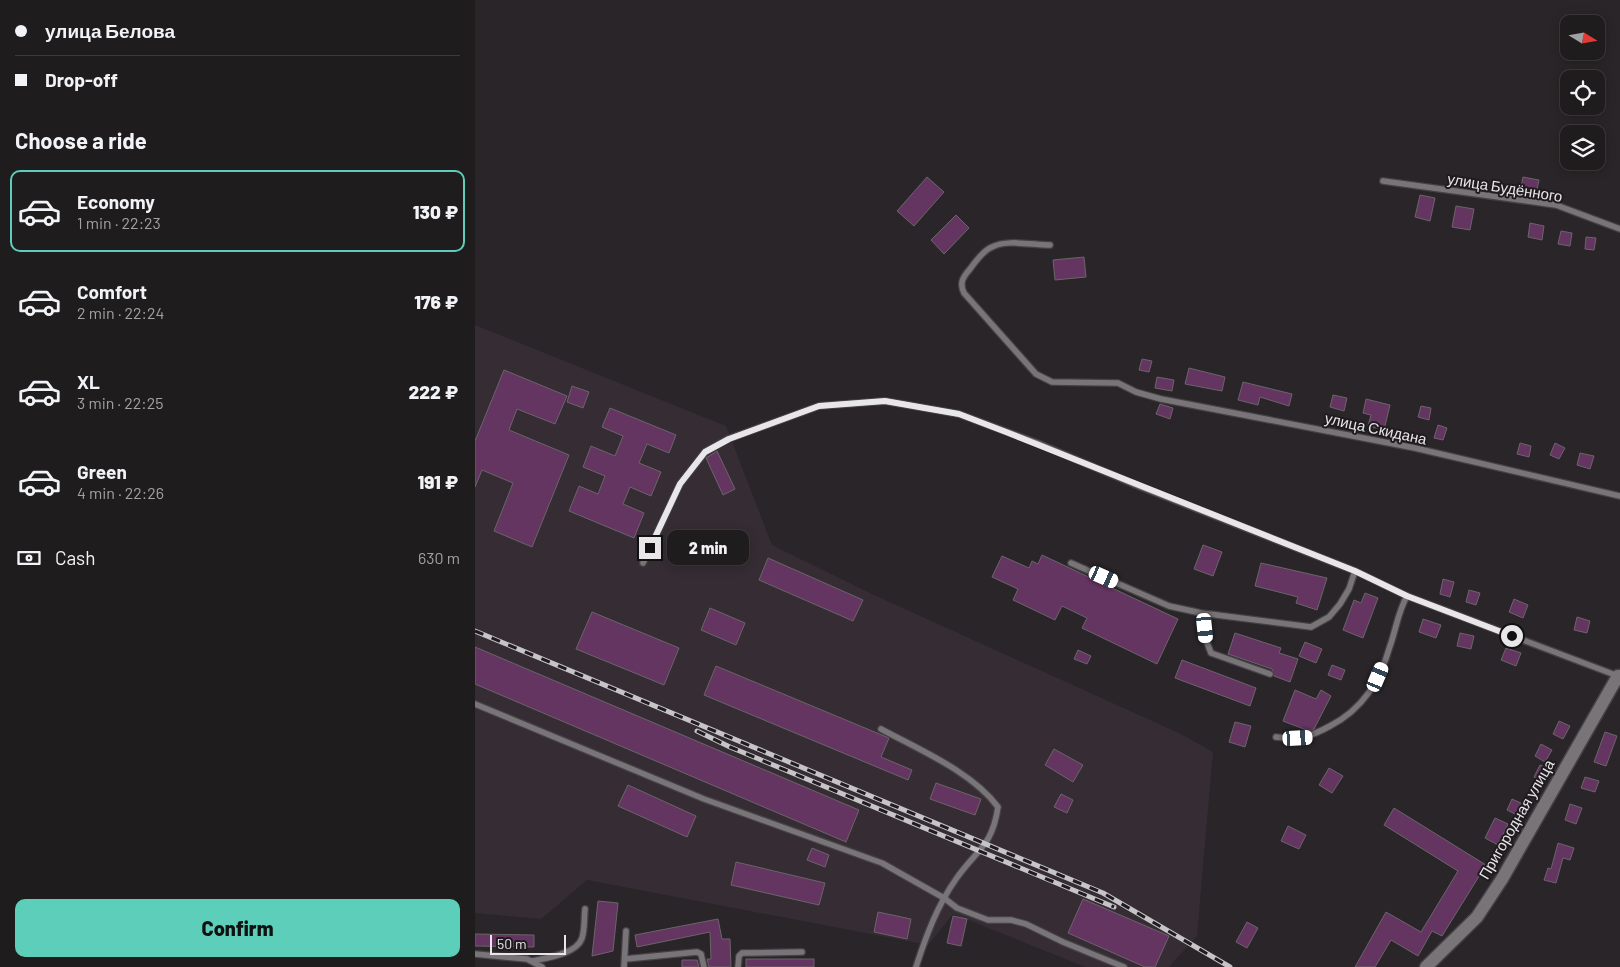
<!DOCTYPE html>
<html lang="en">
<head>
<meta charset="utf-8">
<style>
	:root { --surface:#1f1c1e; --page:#272527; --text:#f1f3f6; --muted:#a1a1a4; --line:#3c3a3c; --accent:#5cceba }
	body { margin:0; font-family:Barlow,sans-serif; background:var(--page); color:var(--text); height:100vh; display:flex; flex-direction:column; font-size:19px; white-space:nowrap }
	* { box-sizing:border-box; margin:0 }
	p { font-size:16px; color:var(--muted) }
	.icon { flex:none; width:28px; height:28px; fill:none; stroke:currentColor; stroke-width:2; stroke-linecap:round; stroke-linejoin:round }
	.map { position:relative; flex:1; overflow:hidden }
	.panel { display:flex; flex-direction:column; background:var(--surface); width:475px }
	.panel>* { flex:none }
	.banner { display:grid; align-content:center; height:110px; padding:0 15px; background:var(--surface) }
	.needle { width:32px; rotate:101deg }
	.fabs { position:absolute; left:1085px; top:15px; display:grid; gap:10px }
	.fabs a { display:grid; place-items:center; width:45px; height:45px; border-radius:10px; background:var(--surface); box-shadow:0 2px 12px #0003,0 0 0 1px var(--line); font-size:25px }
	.scale { position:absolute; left:15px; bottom:12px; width:76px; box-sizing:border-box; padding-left:5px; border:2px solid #e8e6e8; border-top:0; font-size:14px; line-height:18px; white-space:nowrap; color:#e8e6e8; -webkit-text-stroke:4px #1f1b1f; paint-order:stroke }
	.end { position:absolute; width:22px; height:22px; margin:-11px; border:6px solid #e8e6e8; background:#111; box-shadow:0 0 0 2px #111 }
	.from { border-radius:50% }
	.bubble { position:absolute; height:35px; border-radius:10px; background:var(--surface); box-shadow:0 2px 12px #0003,0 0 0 1px var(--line); font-size:16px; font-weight:800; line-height:35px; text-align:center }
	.car { position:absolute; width:15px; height:30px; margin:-15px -8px; border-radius:6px; box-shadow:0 0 4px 1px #0007; background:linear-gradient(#fff 24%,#345 0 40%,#fff 0 76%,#345 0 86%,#fff 0) }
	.banner b { display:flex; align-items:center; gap:18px; height:48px; font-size:19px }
	.banner b+b { border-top:1px solid var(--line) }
	.banner i { width:12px; height:12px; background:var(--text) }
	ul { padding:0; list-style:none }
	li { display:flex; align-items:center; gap:15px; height:82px; margin:0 10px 8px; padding:0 5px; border:2px solid transparent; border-radius:10px }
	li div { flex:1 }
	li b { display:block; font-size:19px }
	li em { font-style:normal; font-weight:800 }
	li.current { border-color:var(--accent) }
	li>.icon { width:45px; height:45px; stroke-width:1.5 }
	h2 { padding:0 15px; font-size:22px; line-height:60px }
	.pay { display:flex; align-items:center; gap:12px; height:55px; padding:0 15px; font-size:19px }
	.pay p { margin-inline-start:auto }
	.action { display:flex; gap:10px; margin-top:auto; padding:10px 15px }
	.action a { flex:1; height:58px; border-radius:10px; background:var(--accent); color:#111; font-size:20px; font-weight:800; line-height:58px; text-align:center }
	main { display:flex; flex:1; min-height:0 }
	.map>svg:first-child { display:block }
	.built { fill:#352c34 }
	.building { fill:#653561; stroke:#6a656a }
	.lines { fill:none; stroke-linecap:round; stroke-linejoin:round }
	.service-casing { stroke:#454245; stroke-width:8 }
	.tertiary-casing { stroke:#454245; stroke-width:15 }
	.service { stroke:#797478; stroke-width:5.5 }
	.tertiary { stroke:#797478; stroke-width:12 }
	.rail-casing { stroke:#c6c4c6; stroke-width:5 }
	.rail { stroke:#1f1b1f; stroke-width:3; stroke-dasharray:9; stroke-linecap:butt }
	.route { stroke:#e8e6e8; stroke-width:6 }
	.labels { text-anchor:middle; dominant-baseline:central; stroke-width:4; stroke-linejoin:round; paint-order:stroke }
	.street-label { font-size:15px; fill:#e8e6e8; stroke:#1f1b1f }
</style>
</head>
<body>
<main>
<section class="panel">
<div class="banner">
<b><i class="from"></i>улица Белова</b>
<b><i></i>Drop-off</b>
</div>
<h2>Choose a ride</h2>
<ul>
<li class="current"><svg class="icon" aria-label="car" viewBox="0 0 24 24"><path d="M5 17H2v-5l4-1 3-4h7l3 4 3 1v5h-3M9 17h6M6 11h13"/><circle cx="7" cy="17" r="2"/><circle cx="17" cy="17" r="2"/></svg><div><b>Economy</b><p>1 min · 22:23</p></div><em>130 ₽</em></li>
<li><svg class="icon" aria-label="car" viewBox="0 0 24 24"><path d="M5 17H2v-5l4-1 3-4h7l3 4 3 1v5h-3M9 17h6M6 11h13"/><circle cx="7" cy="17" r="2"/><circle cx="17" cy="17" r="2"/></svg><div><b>Comfort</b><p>2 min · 22:24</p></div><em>176 ₽</em></li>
<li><svg class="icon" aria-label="car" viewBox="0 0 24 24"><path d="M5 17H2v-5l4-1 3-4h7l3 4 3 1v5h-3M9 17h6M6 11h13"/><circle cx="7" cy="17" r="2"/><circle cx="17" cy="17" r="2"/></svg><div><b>XL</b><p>3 min · 22:25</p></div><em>222 ₽</em></li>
<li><svg class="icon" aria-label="car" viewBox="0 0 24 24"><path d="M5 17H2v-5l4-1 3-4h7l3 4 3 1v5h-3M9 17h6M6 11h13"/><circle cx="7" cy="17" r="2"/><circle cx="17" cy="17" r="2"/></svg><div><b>Green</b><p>4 min · 22:26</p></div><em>191 ₽</em></li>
</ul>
<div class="pay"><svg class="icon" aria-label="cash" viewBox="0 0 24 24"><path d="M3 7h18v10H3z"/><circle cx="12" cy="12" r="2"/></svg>Cash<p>630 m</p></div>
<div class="action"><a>Confirm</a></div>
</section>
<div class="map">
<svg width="1145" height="967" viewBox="0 0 1145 967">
	<rect width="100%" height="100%" fill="#292528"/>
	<polygon class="built" points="0,325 251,426 297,545 397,594 706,734 738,752 722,936 694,967 610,967 478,914 453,945 112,880 66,919 0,913"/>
	<g class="building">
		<polygon points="452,177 469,192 439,226 422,211"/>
		<polygon points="1048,177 1064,180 1061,194 1045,191"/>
		<polygon points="945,195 960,198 955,221 940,217"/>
		<polygon points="981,206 999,209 995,230 977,227"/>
		<polygon points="481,215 494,228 469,254 456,240"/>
		<polygon points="1055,223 1069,226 1067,240 1053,237"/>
		<polygon points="1086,231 1097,233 1095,246 1083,244"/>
		<polygon points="1111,237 1121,238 1119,250 1110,249"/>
		<polygon points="609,257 611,277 580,280 578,260"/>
		<polygon points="667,359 677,361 674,372 664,370"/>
		<polygon points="714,368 750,377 747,391 710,384"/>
		<polygon points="29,370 92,396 80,424 42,409 34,430 94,455 57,547 19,531 38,483 7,470 0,487 0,441"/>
		<polygon points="682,377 699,380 697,391 680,388"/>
		<polygon points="768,382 817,394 814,406 785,397 783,405 763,400"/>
		<polygon points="97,386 114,392 108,408 92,402"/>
		<polygon points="858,395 872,398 869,411 855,407"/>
		<polygon points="891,399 915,405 909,430 893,426 896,415 888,413"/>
		<polygon points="685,404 698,408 695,419 681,414"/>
		<polygon points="946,406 956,408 954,420 943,417"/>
		<polygon points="135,408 201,435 194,453 172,444 164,463 186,472 176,496 155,487 148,504 169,513 159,538 94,511 104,486 123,494 130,476 108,467 116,446 140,456 148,436 127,427"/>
		<polygon points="963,425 972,428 968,440 959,438"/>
		<polygon points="1045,443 1056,446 1054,457 1042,454"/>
		<polygon points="1080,443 1090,448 1084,459 1075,455"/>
		<polygon points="242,451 260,489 248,495 231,458"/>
		<polygon points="1105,453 1119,456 1115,469 1102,465"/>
		<polygon points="728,545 747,552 738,576 719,569"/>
		<polygon points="567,555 703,619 682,664 607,628 612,618 587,606 580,620 538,600 543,589 517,577 527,556 554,568 557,561 563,564"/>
		<polygon points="293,558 388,600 378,621 284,580"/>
		<polygon points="786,563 852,578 842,610 821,603 823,597 780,586"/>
		<polygon points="968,579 979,582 975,597 965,594"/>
		<polygon points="994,590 1005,593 1001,605 991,602"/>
		<polygon points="890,593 903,598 888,638 868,630 879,600 886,603"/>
		<polygon points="1039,599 1053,605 1048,618 1034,612"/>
		<polygon points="235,608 270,623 261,645 226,630"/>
		<polygon points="117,612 204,648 189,685 101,649"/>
		<polygon points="1102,617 1115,621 1112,633 1099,630"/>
		<polygon points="948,619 966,625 961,638 944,632"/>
		<polygon points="760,633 806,648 804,653 823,659 815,682 799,676 797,669 753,654"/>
		<polygon points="985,633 999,636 996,649 982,646"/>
		<polygon points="830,642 847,649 841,663 824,656"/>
		<polygon points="0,647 384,810 371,842 0,684"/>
		<polygon points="1031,648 1046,653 1041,666 1026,660"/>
		<polygon points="603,650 616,656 612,664 599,659"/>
		<polygon points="707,660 781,688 775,706 700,678"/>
		<polygon points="857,665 870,670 866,680 853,675"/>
		<polygon points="241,666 414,738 406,757 437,770 433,780 229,695"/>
		<polygon points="820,690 841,699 846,690 856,696 839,729 834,731 808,721"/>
		<polygon points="1084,721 1095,726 1088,739 1078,734"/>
		<polygon points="760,722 776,726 770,747 754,742"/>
		<polygon points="1130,732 1142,736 1131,766 1119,762"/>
		<polygon points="1066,744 1077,750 1070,762 1060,756"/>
		<polygon points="579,749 608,765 598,782 570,765"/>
		<polygon points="1065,765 1076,770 1069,783 1059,777"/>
		<polygon points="854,768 868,776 857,793 844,785"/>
		<polygon points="1110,777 1124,781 1120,792 1106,788"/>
		<polygon points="461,783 506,799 500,815 455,799"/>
		<polygon points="153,785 221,816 212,837 143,806"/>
		<polygon points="586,794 598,800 592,813 579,807"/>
		<polygon points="1037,799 1048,804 1042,815 1032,810"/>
		<polygon points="1095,804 1107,808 1101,824 1090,820"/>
		<polygon points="919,808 1011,865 967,936 957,931 943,956 916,940 900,967 880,967 911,912 946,932 983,871 909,825"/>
		<polygon points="1020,818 1033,824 1023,845 1010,838"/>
		<polygon points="813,826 831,835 824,849 806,841"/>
		<polygon points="1083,843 1099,848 1095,860 1088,858 1081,883 1069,880 1073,868 1076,869"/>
		<polygon points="337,848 354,855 350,867 332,860"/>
		<polygon points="261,862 350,883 344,905 256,885"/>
		<polygon points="608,899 694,936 680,967 670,967 593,933"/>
		<polygon points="123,901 143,903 138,951 117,956"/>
		<polygon points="403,912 436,919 432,939 399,932"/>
		<polygon points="478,916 492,919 486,946 472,943"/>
		<polygon points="243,919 247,939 255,939 256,967 234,967 232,959 236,959 235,932 162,947 160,935"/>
		<polygon points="772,922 783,928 772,948 761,942"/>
		<polygon points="0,934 59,935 59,947 0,946"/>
		<rect x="271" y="959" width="68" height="8"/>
		<polygon points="207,960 222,960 224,967 207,967"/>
	</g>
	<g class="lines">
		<g class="service-casing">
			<g id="service">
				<polyline points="908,181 1081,205 1145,229"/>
				<path d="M575 245C558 245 532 239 517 247 509 250 500 262 495 269 488 277 484 283 489 293L561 374 577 382 643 383 661 392 686 399 940 448 1145 496"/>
				<polyline points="168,563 205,484 230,452 253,439 344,406 410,401 484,414 562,443 666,487 880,571 932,596 1143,676"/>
				<polyline points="596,563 694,606 726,613 836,627 854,617 865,604 874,589 880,571"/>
				<polyline points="731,614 731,640 736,653 795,674"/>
				<polyline points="0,704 229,799 407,863 469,898 482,908 513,920 536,920 551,924 588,942 649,967"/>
				<path d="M406 729C445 750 497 772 523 807 517 847 502 849 481 879 462 906 451 936 441 967"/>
				<path d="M801 737C824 740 835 737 855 726 888 709 905 681 915 646 921 629 923 612 932 596"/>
				<polyline points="0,954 52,959 67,967"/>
				<polyline points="150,959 222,952 226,954 229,967"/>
				<path d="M57 961C71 958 102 954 107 938 110 929 109 918 110 909"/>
				<polyline points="149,967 151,931"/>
				<polyline points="263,967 264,956 267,953 327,952"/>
			</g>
		</g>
		<g class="tertiary-casing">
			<polyline id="tertiary" points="951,967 1002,917 1027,879 1143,676 1145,676"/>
		</g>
		<use href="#service" class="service"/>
		<use href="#tertiary" class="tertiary"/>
		<g class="rail-casing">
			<g id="rail">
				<polyline points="0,631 628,893 755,967"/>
				<polyline points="222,731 255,747 639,907"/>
			</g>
		</g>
		<use href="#rail" class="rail"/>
	</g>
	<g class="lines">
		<polyline class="route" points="175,548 205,484 230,452 254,439 344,406 410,401 484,414 531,432 880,571 932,596 1037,636"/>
	</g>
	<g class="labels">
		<g class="street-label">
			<text transform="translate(1030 187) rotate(9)">улица Будённого</text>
			<text transform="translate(901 428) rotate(12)">улица Скидана</text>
			<text transform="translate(1041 819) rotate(-60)">Пригородная улица</text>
		</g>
	</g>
</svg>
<div class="fabs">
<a><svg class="needle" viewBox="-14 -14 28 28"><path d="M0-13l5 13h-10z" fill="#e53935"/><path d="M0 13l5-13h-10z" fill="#a1a1a4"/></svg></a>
<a><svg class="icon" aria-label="locate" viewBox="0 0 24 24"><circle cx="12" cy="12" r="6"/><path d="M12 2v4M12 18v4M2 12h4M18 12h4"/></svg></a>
<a><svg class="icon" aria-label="layers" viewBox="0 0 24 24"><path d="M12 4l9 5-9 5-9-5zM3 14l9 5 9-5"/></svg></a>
</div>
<div class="scale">50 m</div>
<i class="end from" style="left:1037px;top:636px"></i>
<i class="end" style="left:175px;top:548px"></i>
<div class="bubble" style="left:192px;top:530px;width:82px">2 min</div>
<i class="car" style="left:629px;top:577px;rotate:114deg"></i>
<i class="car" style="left:730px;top:628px;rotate:174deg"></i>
<i class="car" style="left:903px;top:677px;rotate:23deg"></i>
<i class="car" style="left:823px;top:738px;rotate:87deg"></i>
</div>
</main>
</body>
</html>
